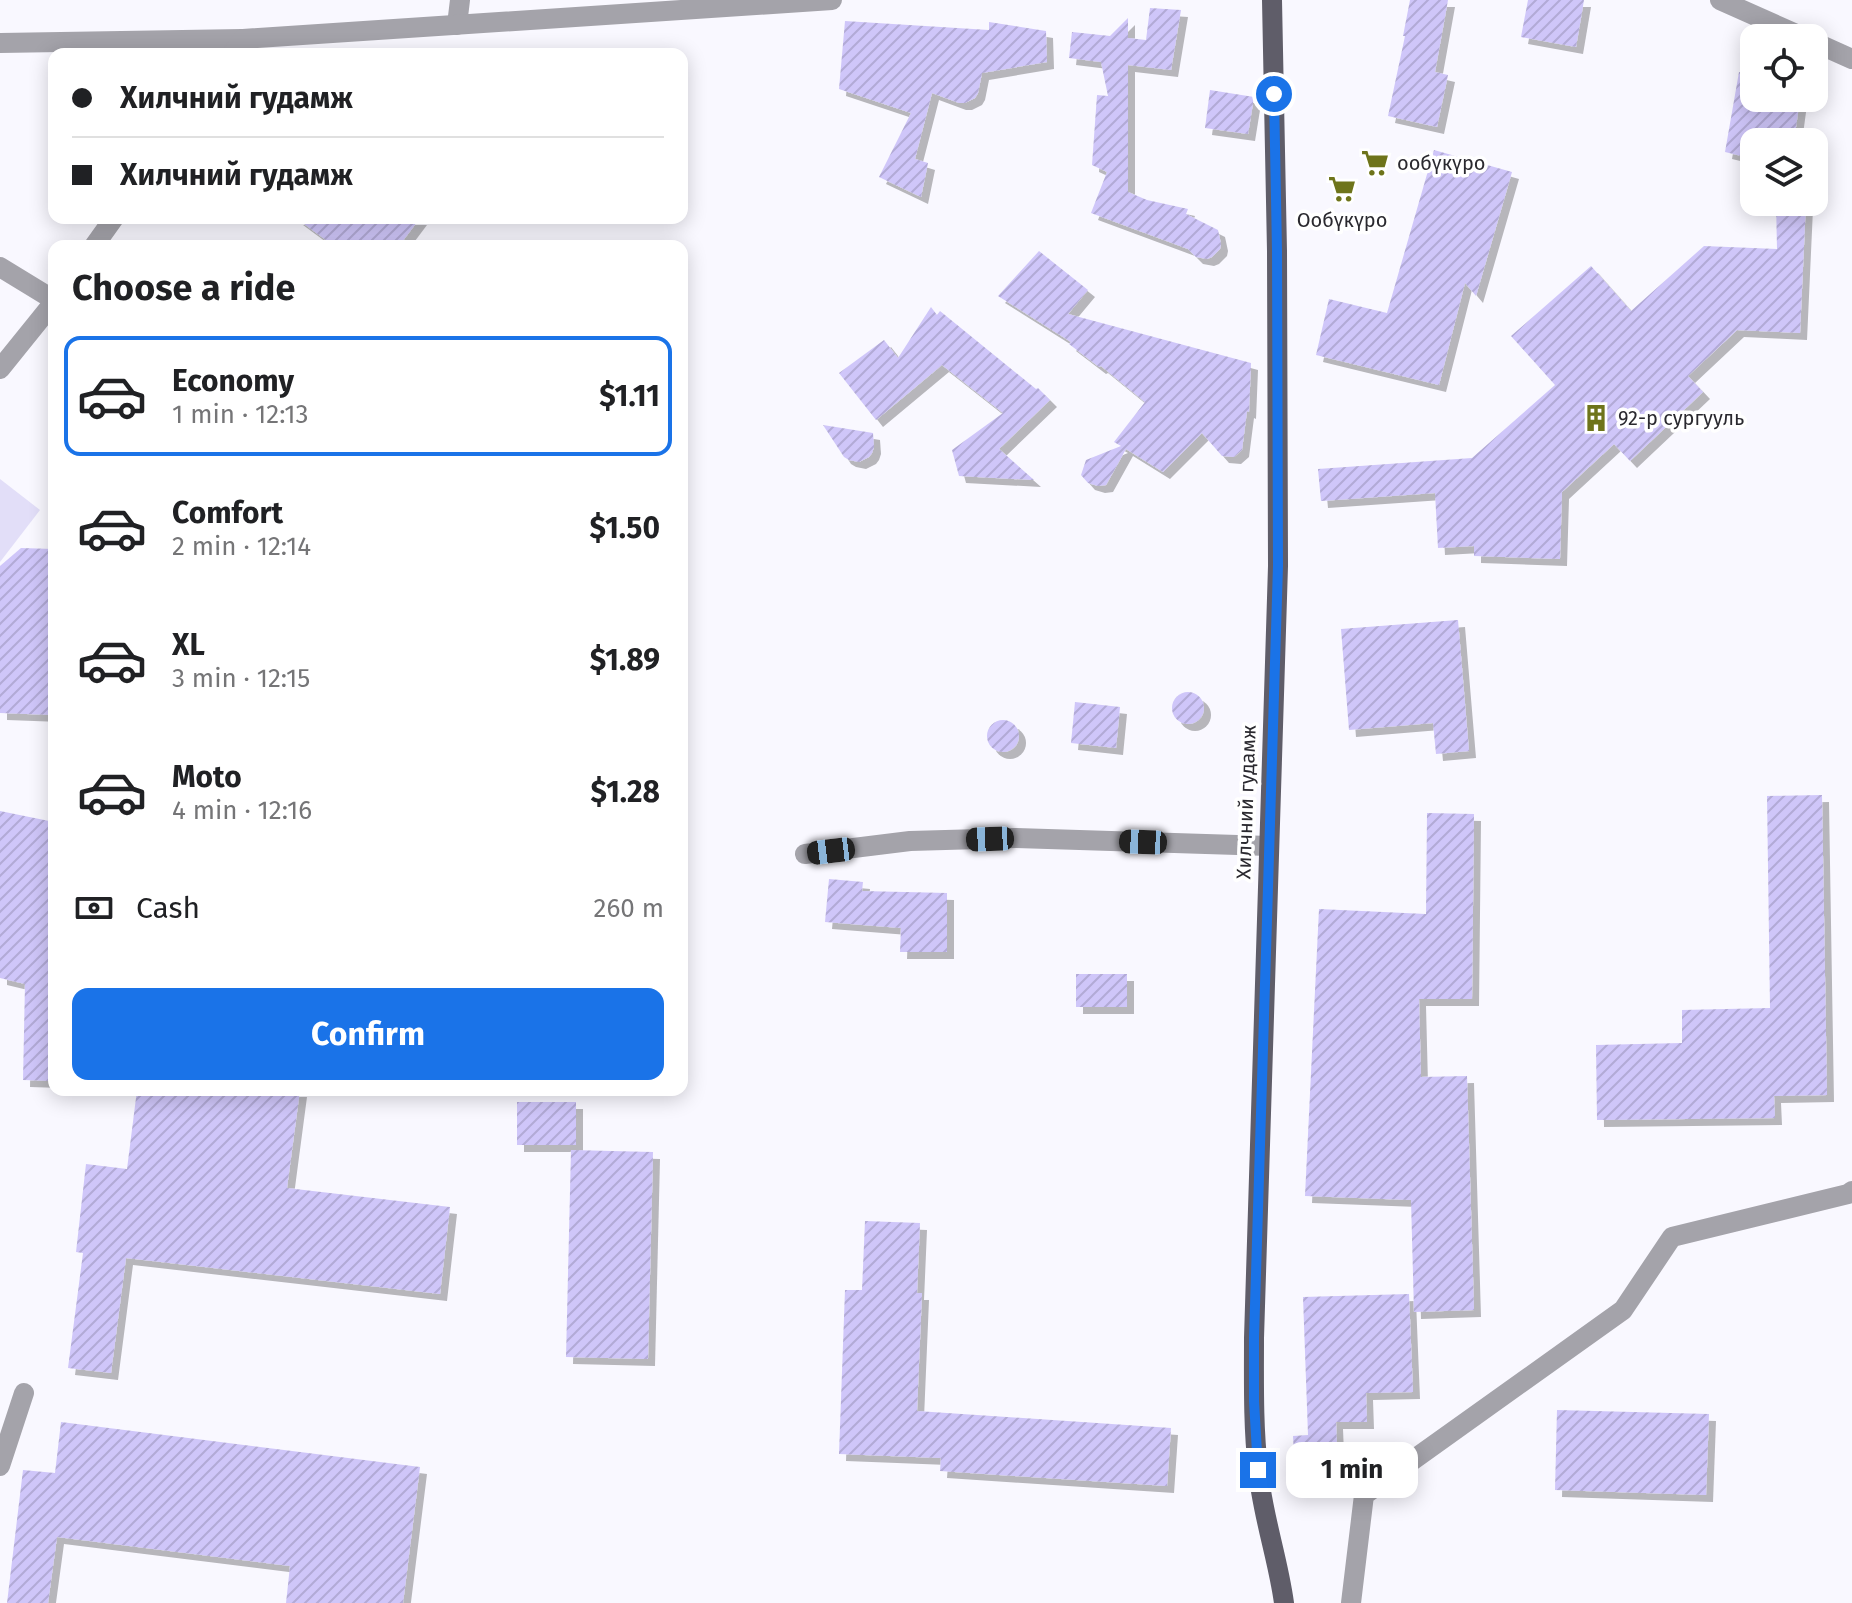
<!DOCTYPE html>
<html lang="en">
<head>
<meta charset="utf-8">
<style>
	:root { --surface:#fff; --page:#f6f6f6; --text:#202124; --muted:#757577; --line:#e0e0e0; --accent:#1a73e8 }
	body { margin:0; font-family:"Fira Sans",sans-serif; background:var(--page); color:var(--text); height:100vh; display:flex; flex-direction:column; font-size:30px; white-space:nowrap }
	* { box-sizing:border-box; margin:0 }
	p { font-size:26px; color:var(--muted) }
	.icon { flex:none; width:44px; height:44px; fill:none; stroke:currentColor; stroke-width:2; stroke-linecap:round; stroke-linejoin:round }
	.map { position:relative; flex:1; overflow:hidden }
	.drawer { position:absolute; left:48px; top:240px; width:640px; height:856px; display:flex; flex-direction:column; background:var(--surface); border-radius:16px; box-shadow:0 4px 20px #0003 }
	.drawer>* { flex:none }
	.top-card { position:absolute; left:48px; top:48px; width:640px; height:176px; border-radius:16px; box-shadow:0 4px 20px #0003; display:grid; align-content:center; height:176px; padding:0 24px; background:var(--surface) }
	.fabs { position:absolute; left:1740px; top:24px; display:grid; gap:16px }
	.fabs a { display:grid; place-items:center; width:88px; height:88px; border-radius:16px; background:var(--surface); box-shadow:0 4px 20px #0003; font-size:40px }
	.end { position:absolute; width:36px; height:36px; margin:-18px; border:10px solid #1a73e8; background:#fff; box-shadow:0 0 0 4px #fff }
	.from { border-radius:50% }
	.bubble { position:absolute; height:56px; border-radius:16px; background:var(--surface); box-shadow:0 4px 20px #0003; font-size:26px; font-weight:700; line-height:56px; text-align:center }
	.car { position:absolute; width:24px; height:48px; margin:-24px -12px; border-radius:10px; box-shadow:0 0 6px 2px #0007; background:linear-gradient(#222 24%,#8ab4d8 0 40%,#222 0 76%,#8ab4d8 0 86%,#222 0) }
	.top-card b { display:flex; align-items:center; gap:28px; height:76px; font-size:30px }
	.top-card b+b { border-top:2px solid var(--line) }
	.top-card i { width:20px; height:20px; background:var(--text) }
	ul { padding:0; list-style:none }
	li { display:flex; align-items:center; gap:24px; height:120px; margin:0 16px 12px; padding:0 8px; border:4px solid transparent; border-radius:16px }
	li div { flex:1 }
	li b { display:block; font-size:30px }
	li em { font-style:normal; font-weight:700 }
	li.active { border-color:var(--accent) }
	li>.icon { width:72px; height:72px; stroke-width:1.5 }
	h2 { padding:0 24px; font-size:36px; line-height:96px }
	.pay { display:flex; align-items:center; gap:20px; height:88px; padding:0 24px; font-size:30px }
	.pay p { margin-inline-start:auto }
	.action { display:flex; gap:16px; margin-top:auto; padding:16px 24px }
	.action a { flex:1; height:92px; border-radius:16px; background:var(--accent); color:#fff; font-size:32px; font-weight:700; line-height:92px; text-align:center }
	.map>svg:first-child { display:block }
	.pitch { fill:#e2def8 }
	.building { fill:url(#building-hatch); filter:url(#shadow) }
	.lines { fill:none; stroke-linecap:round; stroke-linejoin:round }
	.minor { stroke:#a4a3aa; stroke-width:20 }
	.major { stroke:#5f5d69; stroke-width:20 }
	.route { stroke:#1a73e8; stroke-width:10 }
	.labels { text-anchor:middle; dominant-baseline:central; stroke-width:7; stroke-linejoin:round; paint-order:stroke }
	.poi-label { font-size:20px; fill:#2a292f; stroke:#fff; text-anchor:start }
	.street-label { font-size:20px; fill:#2a292f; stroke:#fff }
</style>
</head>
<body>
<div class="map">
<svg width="1852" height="1603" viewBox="0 0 1852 1603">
	<defs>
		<pattern id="building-hatch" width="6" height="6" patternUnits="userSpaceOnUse" patternTransform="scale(2)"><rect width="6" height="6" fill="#cfc6f9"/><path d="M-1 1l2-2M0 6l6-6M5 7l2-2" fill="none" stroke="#b2aad6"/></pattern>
		<filter id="shadow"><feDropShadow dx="7" dy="7" stdDeviation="0" flood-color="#0004"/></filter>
	</defs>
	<rect width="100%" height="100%" fill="#f9f8ff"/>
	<polygon class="pitch" points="0,479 40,510 0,562"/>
	<g class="building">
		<polygon points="1410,0 1448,0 1435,72 1448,75 1437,127 1388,116 1405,36 1403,36"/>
		<polygon points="1528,0 1584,0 1576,47 1521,37"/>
		<polygon points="1150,8 1181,10 1171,70 1128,65 1128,192 1147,200 1188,209 1186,214 1218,230 1221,244 1220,249 1212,257 1207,259 1196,257 1188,249 1091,213 1107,172 1092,165 1097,95 1108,96 1101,62 1069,58 1072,32 1110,36 1128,18 1128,38 1146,40"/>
		<polygon points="845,21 989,30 989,22 1046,31 1047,62 982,73 978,93 975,98 965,103 959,103 932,93 915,159 928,163 921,197 879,177 911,113 839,89"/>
		<polygon points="1739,72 1754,73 1754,98 1800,98 1794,142 1754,142 1754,159 1725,152"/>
		<polygon points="1210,90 1254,97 1248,134 1205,128"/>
		<polygon points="1434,150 1512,172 1476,296 1465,283 1439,385 1316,355 1329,299 1387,313"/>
		<polygon points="1776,202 1806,202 1800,333 1737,330 1688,376 1703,392 1630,461 1614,444 1562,492 1560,559 1474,556 1474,546 1438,548 1435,493 1321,501 1318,469 1472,458 1555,385 1511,336 1591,266 1631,311 1704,246 1777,249"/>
		<polygon points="296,218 420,218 399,246 334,246"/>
		<polygon points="1039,251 1088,290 1068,314 1251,363 1249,412 1247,411 1242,450 1234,457 1222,456 1202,433 1163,472 1126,449 1106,485 1098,486 1088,483 1081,475 1086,460 1121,446 1114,442 1145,402 1101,366 1099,367 1069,344 1071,342 998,296"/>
		<polygon points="931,307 937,315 940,311 1036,389 1038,388 1050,400 999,449 1034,480 959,476 952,450 1003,413 942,365 876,420 839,373 884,340 898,358"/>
		<polygon points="823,425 873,433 874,447 872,453 869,457 859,462 849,460 844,457"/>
		<polygon points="21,548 54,549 54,715 0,713 0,566"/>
		<polygon points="1458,620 1469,751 1436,754 1433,723 1349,730 1341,629"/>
		<circle cx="1188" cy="708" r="16"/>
		<polygon points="1075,702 1120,707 1116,748 1071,743"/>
		<circle cx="1003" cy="736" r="16"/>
		<polygon points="1822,795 1827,1095 1774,1096 1775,1118 1597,1120 1596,1045 1682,1043 1682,1010 1770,1008 1767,796"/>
		<polygon points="0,811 54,822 54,1081 23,1080 25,984 0,978"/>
		<polygon points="1427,813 1474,814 1472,999 1419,999 1421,1077 1467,1076 1474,1310 1414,1312 1411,1200 1305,1196 1319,909 1426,914"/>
		<polygon points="829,879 863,882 862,891 947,893 947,952 900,952 901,928 825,922"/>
		<rect x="1076" y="974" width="51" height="33"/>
		<polygon points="137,1090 300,1090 287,1188 450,1207 440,1294 126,1258 111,1373 68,1368 83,1253 76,1252 86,1164 127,1169"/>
		<rect x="517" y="1102" width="59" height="43"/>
		<polygon points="571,1150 653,1152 648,1359 566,1357"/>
		<polygon points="865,1221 920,1223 917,1293 922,1293 917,1411 1171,1428 1167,1486 940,1471 941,1458 839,1454 845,1290 862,1290"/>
		<polygon points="1409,1294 1413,1392 1366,1393 1367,1422 1336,1422 1338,1471 1295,1473 1293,1436 1308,1435 1303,1297"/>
		<polygon points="1557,1410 1709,1414 1706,1495 1555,1490"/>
		<polygon points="61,1422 420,1467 403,1603 286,1603 290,1566 57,1537 48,1603 7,1603 23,1470 55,1473"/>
	</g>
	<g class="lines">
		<g class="minor">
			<polyline points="1720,0 1805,38"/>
			<polyline points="457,25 460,0"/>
			<polyline points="1814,42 1852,59"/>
			<polyline points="0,43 243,39"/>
			<polyline points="232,54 243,39 832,0"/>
			<polyline points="94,246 114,218"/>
			<polyline points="0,267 54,300"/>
			<polyline points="0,369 54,302"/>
			<polyline points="805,854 910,841 1016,838 1269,846"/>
			<polyline points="0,1466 24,1393"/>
			<polyline points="1351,1603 1364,1495 1623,1310 1672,1237 1848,1194 1852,1191"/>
		</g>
		<path class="major" d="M1272 0 1277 251 1278 566 1254 1338C1254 1381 1253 1425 1258 1469 1262 1514 1278 1558 1284 1603"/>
	</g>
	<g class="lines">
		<polyline class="route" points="1258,1470 1254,1401 1254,1338 1278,566 1277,251 1274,94"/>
	</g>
	<defs>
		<g id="supermarket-bare" transform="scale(2.16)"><path d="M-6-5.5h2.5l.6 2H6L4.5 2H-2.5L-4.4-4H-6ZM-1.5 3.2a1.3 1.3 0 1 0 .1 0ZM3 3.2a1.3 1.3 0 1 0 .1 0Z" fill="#6e741b" stroke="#fff" stroke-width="2.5" paint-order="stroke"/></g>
		<g id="building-bare" transform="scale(2.16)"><path d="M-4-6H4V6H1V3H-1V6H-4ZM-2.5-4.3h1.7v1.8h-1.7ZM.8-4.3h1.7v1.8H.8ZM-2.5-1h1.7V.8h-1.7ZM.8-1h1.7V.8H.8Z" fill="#6e741b" stroke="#fff" stroke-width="2.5" paint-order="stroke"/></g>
	</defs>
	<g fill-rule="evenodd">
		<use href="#supermarket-bare" x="1375" y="163"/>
		<use href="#supermarket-bare" x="1342" y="189"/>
		<use href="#building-bare" x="1596" y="418"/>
	</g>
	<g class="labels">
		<g class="poi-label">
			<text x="1397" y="163">ообүкүро</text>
			<text x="1342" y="220" text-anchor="middle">Ообүкүро</text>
			<text x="1618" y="418">92-р сургууль</text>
		</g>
		<g class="street-label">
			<text transform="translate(1246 802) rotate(-88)">Хилчний гудамж</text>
		</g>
	</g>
</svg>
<div class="fabs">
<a><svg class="icon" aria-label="locate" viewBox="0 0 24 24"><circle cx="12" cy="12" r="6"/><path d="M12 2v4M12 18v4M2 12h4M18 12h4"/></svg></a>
<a><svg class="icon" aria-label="layers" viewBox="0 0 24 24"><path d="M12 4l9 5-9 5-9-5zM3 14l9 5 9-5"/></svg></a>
</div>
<i class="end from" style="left:1274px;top:94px"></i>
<i class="end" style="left:1258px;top:1470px"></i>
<div class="bubble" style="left:1286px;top:1442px;width:132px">1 min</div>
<i class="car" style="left:990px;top:839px;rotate:268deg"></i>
<i class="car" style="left:1143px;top:842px;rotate:272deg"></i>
<i class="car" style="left:831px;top:851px;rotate:263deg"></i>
<div class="top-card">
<b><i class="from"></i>Хилчний гудамж</b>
<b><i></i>Хилчний гудамж</b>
</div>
<section class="drawer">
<h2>Choose a ride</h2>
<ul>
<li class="active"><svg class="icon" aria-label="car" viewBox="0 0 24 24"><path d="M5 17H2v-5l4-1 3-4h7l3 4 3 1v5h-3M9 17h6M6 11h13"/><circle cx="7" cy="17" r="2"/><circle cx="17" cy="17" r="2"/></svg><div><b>Economy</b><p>1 min · 12:13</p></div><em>$1.11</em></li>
<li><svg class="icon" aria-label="car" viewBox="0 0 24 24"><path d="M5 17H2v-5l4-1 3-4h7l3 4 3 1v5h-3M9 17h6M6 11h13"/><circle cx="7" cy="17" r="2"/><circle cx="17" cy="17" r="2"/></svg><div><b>Comfort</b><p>2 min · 12:14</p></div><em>$1.50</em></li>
<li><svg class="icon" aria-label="car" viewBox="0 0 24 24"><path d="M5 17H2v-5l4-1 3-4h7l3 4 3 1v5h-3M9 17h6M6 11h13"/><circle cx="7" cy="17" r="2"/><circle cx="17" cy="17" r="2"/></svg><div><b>XL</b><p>3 min · 12:15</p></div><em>$1.89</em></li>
<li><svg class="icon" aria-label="car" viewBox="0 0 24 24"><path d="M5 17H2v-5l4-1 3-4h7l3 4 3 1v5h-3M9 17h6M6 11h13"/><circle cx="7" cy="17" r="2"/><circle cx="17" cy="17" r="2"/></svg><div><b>Moto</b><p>4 min · 12:16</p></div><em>$1.28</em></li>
</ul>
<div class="pay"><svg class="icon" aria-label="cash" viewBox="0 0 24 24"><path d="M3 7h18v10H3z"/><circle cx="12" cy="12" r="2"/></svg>Cash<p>260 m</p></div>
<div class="action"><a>Confirm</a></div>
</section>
</div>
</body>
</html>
